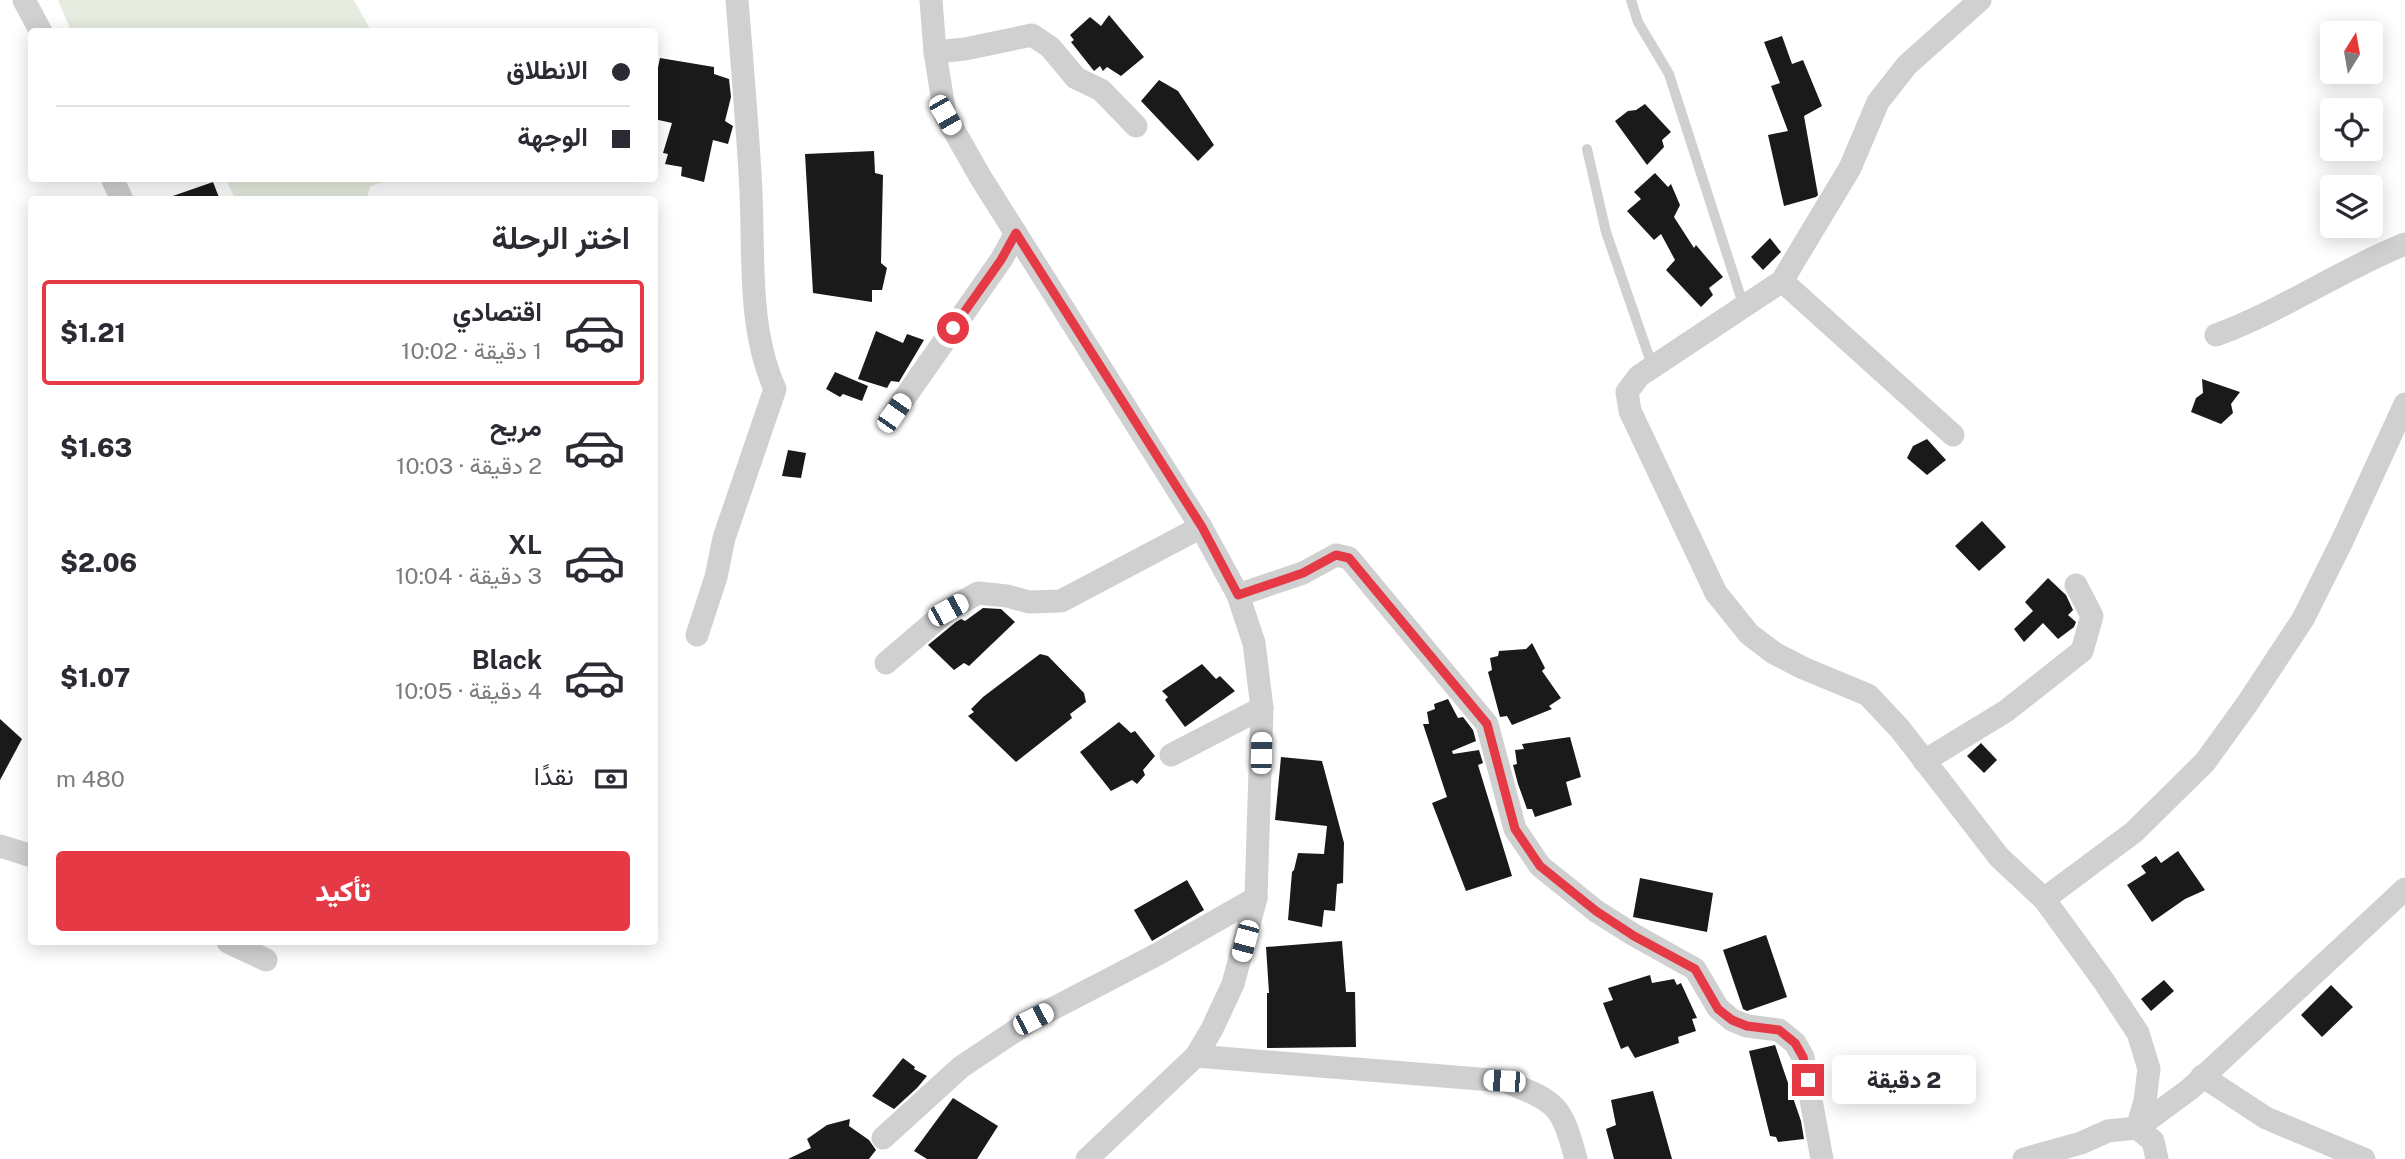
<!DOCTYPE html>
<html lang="ar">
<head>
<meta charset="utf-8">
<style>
	:root { --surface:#fff; --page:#f7f7f7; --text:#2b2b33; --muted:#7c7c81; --line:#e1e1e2; --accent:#e63946 }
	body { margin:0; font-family:"Public Sans",Vazirmatn,sans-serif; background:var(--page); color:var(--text); direction:rtl; height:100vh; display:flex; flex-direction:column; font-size:26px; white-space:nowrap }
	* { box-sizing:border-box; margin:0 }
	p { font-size:23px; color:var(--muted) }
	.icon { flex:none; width:38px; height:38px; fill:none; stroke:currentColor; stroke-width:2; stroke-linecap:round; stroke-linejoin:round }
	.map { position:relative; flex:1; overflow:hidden; direction:ltr }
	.side { position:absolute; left:28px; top:196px; width:630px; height:749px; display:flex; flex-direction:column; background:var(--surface); border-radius:7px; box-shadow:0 4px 18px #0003; direction:rtl }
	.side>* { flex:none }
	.top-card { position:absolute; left:28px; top:28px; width:630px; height:154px; border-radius:7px; box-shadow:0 4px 18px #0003; direction:rtl; display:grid; align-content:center; height:154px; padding:0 28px; background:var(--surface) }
	.needle { width:46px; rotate:11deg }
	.buttons { position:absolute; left:2320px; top:21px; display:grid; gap:14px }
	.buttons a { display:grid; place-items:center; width:63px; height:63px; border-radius:7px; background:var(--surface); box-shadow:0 4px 18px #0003; font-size:35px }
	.end { position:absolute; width:32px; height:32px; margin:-16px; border:9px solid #e63946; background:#fff; box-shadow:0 0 0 4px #fff }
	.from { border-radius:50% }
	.bubble { position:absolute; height:49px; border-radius:7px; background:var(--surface); box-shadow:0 4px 18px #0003; font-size:23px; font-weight:800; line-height:49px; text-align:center; direction:rtl }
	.car { position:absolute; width:21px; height:42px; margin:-21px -10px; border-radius:9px; box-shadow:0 0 5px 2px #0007; background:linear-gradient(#fff 24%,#345 0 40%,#fff 0 76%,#345 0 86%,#fff 0) }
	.top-card b { display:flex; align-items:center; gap:24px; height:66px; font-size:26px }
	.top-card b+b { border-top:2px solid var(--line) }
	.top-card i { width:18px; height:18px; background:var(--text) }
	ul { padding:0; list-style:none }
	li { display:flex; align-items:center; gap:21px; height:105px; margin:0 14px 10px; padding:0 14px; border:4px solid transparent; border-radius:7px }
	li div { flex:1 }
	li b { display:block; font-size:26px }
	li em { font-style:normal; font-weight:800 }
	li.active { border-color:var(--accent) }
	li>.icon { width:63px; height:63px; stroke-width:1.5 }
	h2 { padding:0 28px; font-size:32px; line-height:84px }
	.pay { display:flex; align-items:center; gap:18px; height:77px; padding:0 28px; font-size:26px }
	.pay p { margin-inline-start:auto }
	.cta { display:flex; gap:14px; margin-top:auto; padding:14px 28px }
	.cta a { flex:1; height:80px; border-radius:7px; background:var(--accent); color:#fff; font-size:28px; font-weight:800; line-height:80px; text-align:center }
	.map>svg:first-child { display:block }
	.green { fill:#e6ecdf }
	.building { fill:#1a1a1a }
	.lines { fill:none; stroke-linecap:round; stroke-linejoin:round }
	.lane { stroke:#d0d0d0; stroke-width:10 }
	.street { stroke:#d0d0d0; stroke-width:23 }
	.route { stroke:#e63946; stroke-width:9 }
</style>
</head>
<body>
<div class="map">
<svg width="2405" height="1159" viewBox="0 0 2405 1159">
	<rect width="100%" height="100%" fill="#fff"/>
	<g class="green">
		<polygon points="58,0 354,0 371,31 71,31"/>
		<polygon points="226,179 395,179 370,186 367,200 235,199"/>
	</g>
	<g class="building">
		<polygon points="1109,15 1144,57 1121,76 1107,67 1103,71 1100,66 1094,71 1071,42 1074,40 1070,35 1090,17 1101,26"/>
		<polygon points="1782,36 1792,64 1803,60 1822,106 1804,116 1818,195 1816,197 1784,206 1768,135 1788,131 1771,86 1780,83 1764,42"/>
		<polygon points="660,58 714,67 714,74 729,79 731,97 725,121 733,126 728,144 713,140 704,182 681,176 682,167 665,164 668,154 663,153 672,123 654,119 654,86"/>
		<polygon points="1159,80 1178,91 1214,145 1198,161 1141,101"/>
		<polygon points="1645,104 1671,132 1662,140 1664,147 1647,165 1615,121 1628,111 1636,110"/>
		<polygon points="874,151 875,173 883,175 881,263 887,268 882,290 872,290 872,302 813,293 805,154"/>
		<polygon points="1655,173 1668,187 1671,184 1680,205 1674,217 1694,248 1696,245 1723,277 1709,288 1713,295 1701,307 1666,270 1675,260 1661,234 1654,240 1627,211 1641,199 1634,192"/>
		<polygon points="213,182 220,200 170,200 170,197"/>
		<polygon points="1770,238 1781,252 1763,270 1751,257"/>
		<polygon points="876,331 903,343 907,334 924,340 899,382 891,381 887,388 858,379"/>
		<polygon points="835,372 868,386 862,401 843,394 840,397 826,389"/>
		<polygon points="2202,379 2240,392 2231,404 2233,413 2221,424 2191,412 2196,398 2203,393"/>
		<polygon points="1927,439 1946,460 1927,475 1907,458 1913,446"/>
		<polygon points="788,450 806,453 801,478 782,476"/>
		<polygon points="1982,521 2006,547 1979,571 1955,546"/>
		<polygon points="2048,578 2066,595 2073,610 2068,615 2076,622 2074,627 2058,639 2043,623 2024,642 2014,629 2033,611 2025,602"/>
		<polygon points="983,608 1001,609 1015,622 969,666 964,663 954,670 928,645 956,622 961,619 965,621"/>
		<polygon points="1532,643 1545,668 1542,671 1561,698 1549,706 1552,709 1512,725 1507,716 1500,717 1488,672 1492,670 1490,658 1498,656 1499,651 1526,649"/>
		<polygon points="1040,654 1048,656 1084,693 1086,702 1070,714 1072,718 1016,762 968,716 974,712 971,709 983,697"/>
		<polygon points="1202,664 1216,679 1220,676 1235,691 1185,727 1165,700 1168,697 1162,691"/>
		<polygon points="1448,699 1458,718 1463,717 1473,730 1476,741 1452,751 1453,754 1479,750 1483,763 1478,765 1512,876 1466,891 1432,803 1447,797 1423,724 1429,724 1427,712 1435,709 1434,704"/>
		<polygon points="0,719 22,739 0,780"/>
		<polygon points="1119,722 1131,733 1135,731 1155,756 1143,770 1145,775 1137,784 1132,780 1111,791 1080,752"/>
		<polygon points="1570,737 1581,777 1566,782 1572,805 1535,817 1532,809 1527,809 1518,784 1513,765 1517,764 1515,750 1524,749 1522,744"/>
		<polygon points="1981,743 1997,760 1984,773 1967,756"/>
		<polygon points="1281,757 1322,761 1344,843 1343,883 1337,884 1335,911 1324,910 1322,927 1288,920 1292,872 1294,870 1298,853 1324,854 1327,826 1275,820"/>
		<polygon points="2178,851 2205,890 2185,899 2152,922 2127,885 2146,873 2141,866 2156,856 2161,863"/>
		<polygon points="1640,878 1713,893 1707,932 1633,917"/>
		<polygon points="1187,880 1204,910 1152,941 1134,910"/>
		<polygon points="1766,935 1787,997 1747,1011 1743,1009 1723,950"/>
		<polygon points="1342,941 1346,992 1355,992 1356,1047 1267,1048 1267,993 1269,993 1266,947"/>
		<polygon points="1650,975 1652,983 1674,979 1677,985 1681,983 1697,1018 1692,1019 1696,1031 1678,1037 1679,1043 1635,1058 1628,1046 1621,1049 1603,1003 1613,1000 1608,988"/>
		<polygon points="2164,980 2174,991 2151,1011 2141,999"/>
		<polygon points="2331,985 2353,1007 2322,1037 2301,1015"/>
		<polygon points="1775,1045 1801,1121 1804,1139 1778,1142 1776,1137 1770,1136 1749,1051"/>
		<polygon points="903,1058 915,1067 914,1069 927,1076 917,1088 894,1109 872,1096"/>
		<polygon points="1653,1091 1672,1159 1614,1159 1606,1129 1616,1125 1611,1100"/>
		<polygon points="953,1098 998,1126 977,1159 927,1159 914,1151"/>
		<polygon points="850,1119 849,1126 869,1140 876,1150 869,1159 788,1159 811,1148 807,1139 827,1125"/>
	</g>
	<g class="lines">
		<g class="lane">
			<polyline points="1631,0 1638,22 1669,74 1744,307"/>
			<polyline points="1587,149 1606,232 1653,368"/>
		</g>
		<g class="street">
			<polyline points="24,0 41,32"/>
			<polyline points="931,0 935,52 945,115 981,178 1201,527 1238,595 1254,643 1262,708 1256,898 1233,984 1212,1029 1196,1056 1087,1159"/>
			<polyline points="1980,0 1907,65 1878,102 1850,168 1782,281 1639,376 1627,392 1630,411 1716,593 1749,634 1774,653 1803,668 1868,695 1900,729 1999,857 2044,899 2103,980 2138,1033 2149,1069 2145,1101 2137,1128"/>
			<polyline points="935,52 965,49 1032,35 1050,47 1076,78 1101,90 1136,126"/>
			<polyline points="112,178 122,200"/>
			<polyline points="1782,281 1953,435"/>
			<path d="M2216 335C2282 311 2340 270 2405 244"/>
			<polyline points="894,413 1001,260 1016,233"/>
			<polyline points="1238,595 1303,573 1336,555 1349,558 1487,724 1515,829 1540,866 1596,911 1634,935 1695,969 1718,1008 1732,1020 1747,1026 1779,1030 1795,1043 1803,1057 1822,1159"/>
			<path d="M697 635 716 577 724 538 775 389C748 329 754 258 751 193 748 129 742 64 737 0"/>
			<polyline points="886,663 948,610 978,593 1007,596 1029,602 1061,601 1201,527"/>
			<polyline points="1171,755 1262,708"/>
			<polyline points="1924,761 2006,711 2082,651 2092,616 2076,585"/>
			<polyline points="0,846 32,856"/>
			<polyline points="2044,899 2134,832 2205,762 2247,704 2303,619 2343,539 2405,404"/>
			<polyline points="228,942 266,960"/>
			<path d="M1196 1056 1504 1081C1556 1102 1561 1103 1576 1159"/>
			<polyline points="2202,1076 2266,1118 2364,1159"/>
			<polyline points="2137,1128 2153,1141 2157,1159"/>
			<polyline points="883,1138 961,1067 1033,1019 1156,955 1256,898"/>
			<polyline points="2024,1159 2081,1143 2108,1131 2137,1128 2190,1089 2405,889"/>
		</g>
	</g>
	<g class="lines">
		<polyline class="route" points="953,328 1001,260 1016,233 1202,527 1238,595 1303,573 1336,555 1349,558 1487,724 1515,829 1540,866 1596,911 1634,936 1695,969 1718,1009 1732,1020 1747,1026 1779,1030 1795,1043 1803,1057 1808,1080"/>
	</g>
</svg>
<div class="buttons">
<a><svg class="needle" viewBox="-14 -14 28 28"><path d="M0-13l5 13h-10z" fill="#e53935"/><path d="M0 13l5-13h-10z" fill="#7c7c81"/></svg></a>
<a><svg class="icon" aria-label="locate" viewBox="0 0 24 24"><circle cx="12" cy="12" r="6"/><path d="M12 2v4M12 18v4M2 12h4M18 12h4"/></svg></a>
<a><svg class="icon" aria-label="layers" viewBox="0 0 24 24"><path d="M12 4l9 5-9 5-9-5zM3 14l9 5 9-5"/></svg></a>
</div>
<i class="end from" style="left:953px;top:328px"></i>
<i class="end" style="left:1808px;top:1080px"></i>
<div class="bubble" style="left:1832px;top:1055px;width:144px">2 دقيقة</div>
<i class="car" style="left:945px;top:115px;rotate:150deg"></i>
<i class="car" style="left:894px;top:413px;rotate:35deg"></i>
<i class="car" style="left:948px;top:610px;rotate:61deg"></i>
<i class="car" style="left:1261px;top:753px;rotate:1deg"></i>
<i class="car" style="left:1245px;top:941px;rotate:195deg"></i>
<i class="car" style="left:1033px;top:1019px;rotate:63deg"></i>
<i class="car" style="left:1504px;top:1081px;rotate:274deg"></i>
<div class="top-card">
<b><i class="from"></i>الانطلاق</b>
<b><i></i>الوجهة</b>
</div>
<section class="side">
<h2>اختر الرحلة</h2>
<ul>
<li class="active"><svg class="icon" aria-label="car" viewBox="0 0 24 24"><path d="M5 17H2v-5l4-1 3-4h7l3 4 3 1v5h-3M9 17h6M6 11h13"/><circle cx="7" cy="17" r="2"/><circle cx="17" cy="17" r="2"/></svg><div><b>اقتصادي</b><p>1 دقيقة · 10:02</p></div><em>$1.21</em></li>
<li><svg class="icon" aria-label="car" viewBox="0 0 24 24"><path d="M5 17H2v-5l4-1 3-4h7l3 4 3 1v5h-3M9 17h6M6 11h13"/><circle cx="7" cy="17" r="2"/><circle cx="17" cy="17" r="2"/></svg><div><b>مريح</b><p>2 دقيقة · 10:03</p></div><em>$1.63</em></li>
<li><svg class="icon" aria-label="car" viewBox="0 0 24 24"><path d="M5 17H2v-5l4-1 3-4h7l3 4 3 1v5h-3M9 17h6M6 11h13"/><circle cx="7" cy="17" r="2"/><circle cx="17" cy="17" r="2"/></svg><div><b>XL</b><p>3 دقيقة · 10:04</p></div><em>$2.06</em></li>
<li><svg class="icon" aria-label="car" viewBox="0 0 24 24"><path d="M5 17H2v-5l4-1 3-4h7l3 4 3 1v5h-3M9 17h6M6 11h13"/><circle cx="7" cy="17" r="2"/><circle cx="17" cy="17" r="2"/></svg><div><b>Black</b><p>4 دقيقة · 10:05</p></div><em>$1.07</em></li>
</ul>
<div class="pay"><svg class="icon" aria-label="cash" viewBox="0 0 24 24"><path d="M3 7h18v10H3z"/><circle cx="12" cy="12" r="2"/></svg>نقدًا<p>480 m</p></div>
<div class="cta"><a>تأكيد</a></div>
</section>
</div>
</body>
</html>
